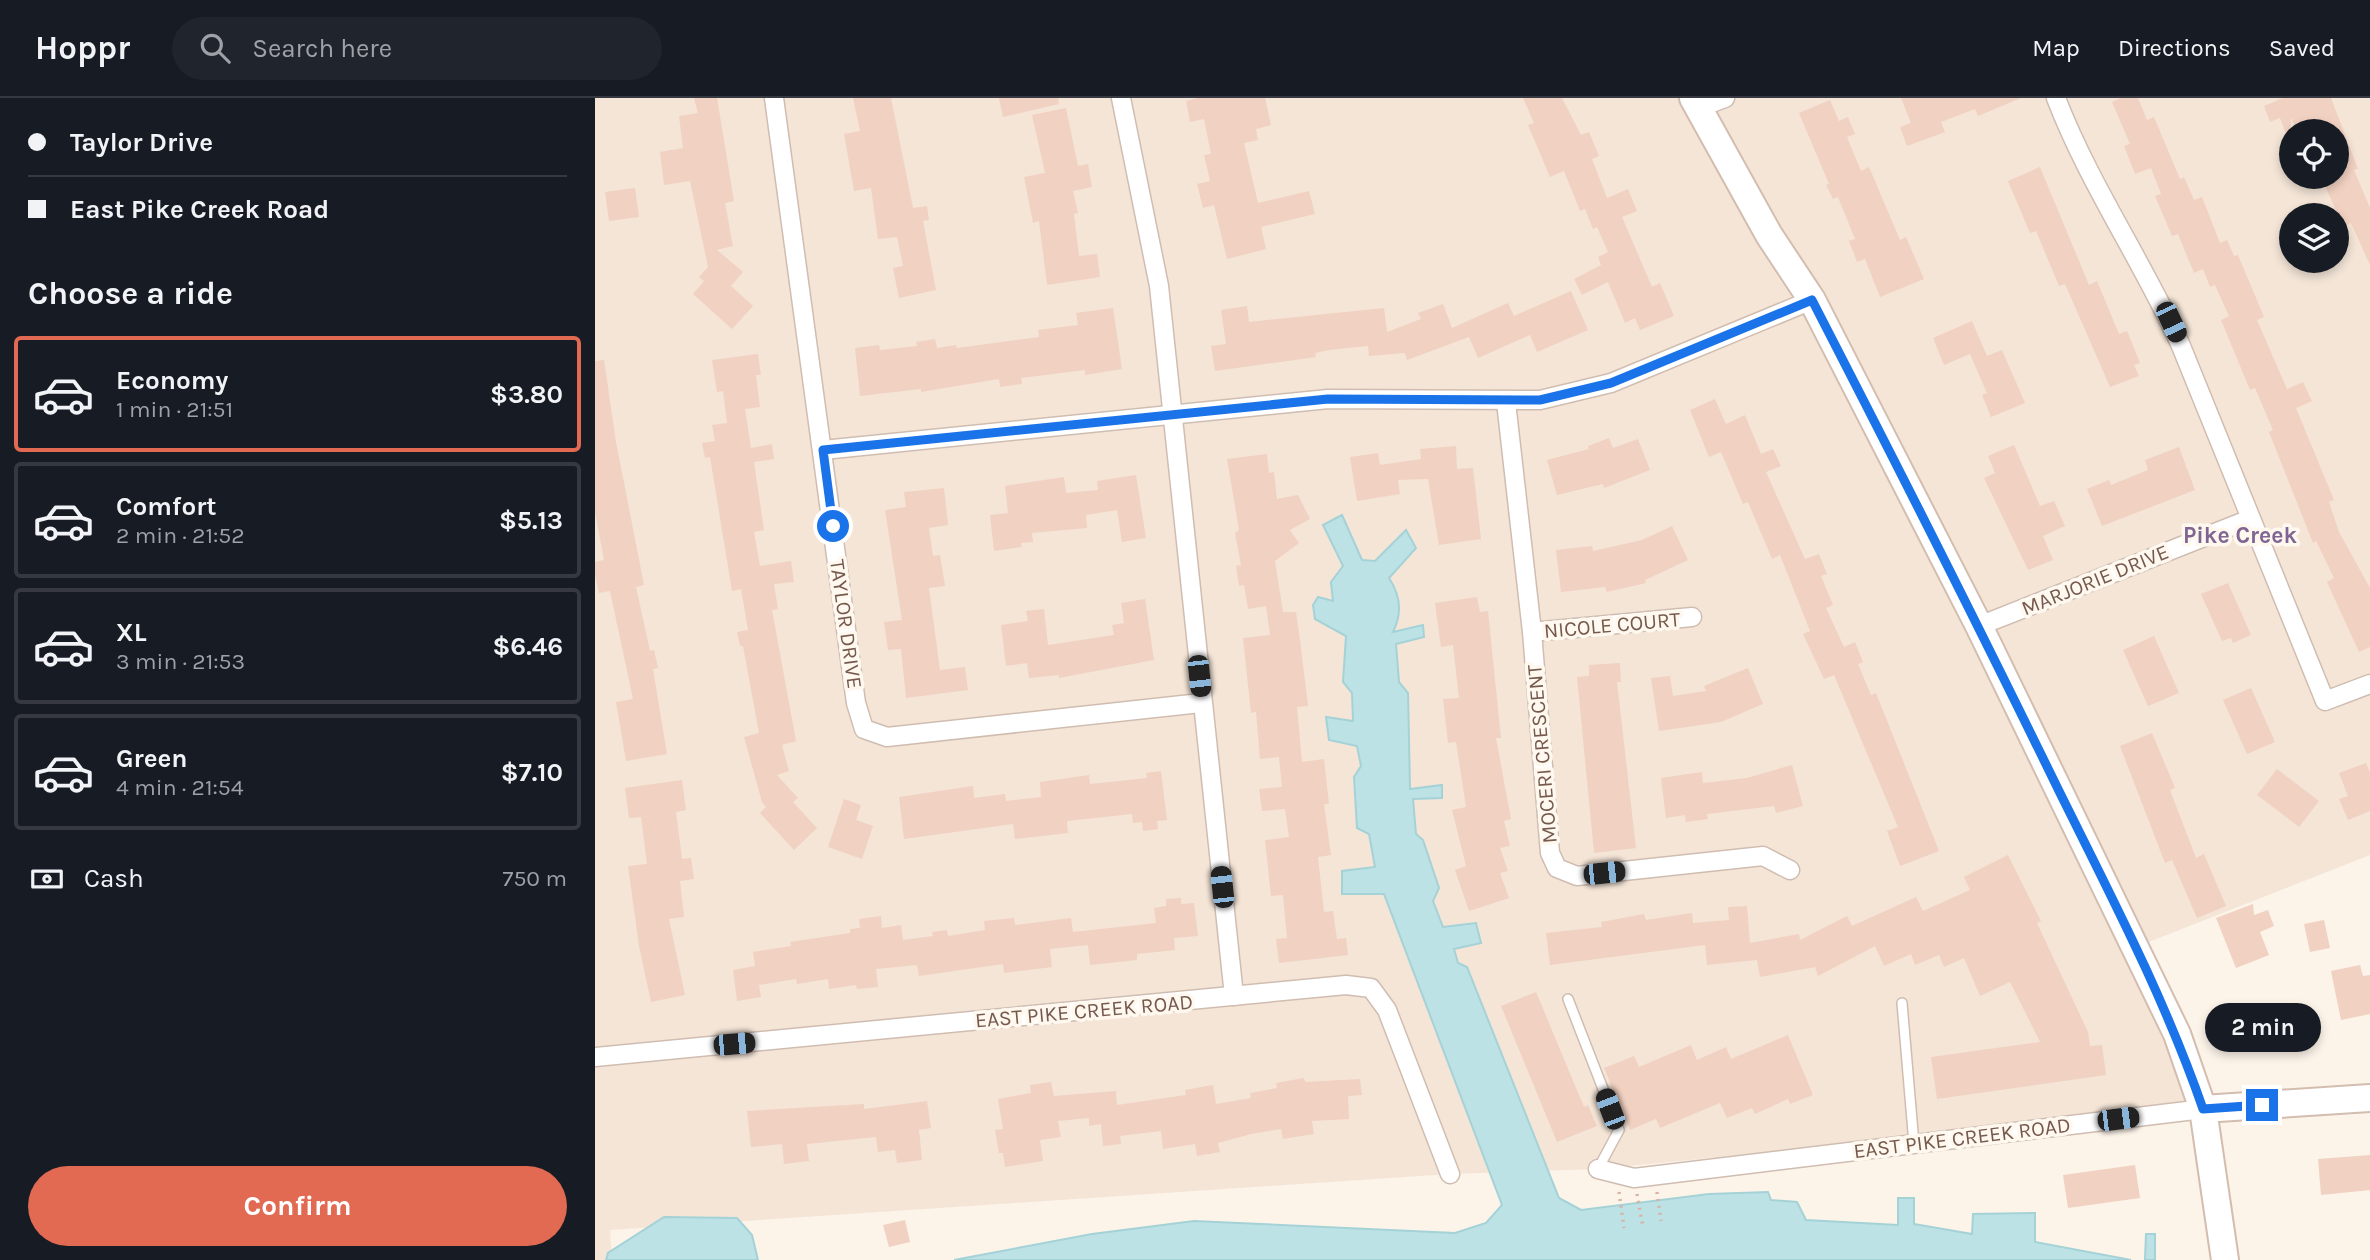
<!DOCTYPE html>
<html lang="en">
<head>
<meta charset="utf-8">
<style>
	:root { --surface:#171b24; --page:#20242c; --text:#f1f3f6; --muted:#9ea1a6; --line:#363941; --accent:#e26952 }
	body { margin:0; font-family:Karla,sans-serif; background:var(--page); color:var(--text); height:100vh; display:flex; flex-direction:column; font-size:26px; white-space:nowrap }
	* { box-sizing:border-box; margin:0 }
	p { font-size:23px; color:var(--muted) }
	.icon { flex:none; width:38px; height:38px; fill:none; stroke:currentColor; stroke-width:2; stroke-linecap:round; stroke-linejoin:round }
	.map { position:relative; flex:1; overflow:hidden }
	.drawer { display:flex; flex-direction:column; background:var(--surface); width:595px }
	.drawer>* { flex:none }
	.guide { display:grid; align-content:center; height:154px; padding:0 28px; background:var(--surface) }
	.tools { position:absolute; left:1684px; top:21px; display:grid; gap:14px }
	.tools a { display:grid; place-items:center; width:70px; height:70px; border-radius:50%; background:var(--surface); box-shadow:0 4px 10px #0003; font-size:35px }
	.end { position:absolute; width:32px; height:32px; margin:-16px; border:9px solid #1a73e8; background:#fff; box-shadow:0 0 0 4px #fff }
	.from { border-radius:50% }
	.bubble { position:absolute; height:49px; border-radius:24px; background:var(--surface); box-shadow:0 4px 10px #0003; font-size:23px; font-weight:700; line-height:49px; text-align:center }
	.car { position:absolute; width:21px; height:42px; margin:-21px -10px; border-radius:9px; box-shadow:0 0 5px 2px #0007; background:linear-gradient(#222 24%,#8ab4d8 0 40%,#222 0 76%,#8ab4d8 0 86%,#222 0) }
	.guide b { display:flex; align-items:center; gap:24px; height:66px; font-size:26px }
	.guide b+b { border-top:2px solid var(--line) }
	.guide i { width:18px; height:18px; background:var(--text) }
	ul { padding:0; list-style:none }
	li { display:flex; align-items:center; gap:21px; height:116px; margin:0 14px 10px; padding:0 14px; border:4px solid var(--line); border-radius:7px }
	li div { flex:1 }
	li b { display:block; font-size:26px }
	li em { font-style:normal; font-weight:700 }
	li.selected { border-color:var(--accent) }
	li>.icon { width:63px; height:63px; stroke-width:1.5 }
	h2 { padding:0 28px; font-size:32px; line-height:84px }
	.pay { display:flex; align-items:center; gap:18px; height:77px; padding:0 28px; font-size:26px }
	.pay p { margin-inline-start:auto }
	.button { display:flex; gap:14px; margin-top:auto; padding:14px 28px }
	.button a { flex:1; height:80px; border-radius:42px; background:var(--accent); color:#fff; font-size:28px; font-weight:700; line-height:80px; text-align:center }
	header { display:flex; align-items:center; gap:42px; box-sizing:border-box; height:98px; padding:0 35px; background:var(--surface); border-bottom:2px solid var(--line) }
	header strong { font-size:33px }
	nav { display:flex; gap:38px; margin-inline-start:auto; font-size:24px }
	.search { width:490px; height:63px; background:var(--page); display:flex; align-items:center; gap:18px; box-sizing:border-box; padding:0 24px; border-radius:38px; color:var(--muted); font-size:26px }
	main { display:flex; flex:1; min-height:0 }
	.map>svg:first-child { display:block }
	.residential { fill:#f4e5d7; fill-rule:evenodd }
	.water { fill:#bde2e6; stroke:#a4d2d7; stroke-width:2 }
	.building { fill:#f1d1c1 }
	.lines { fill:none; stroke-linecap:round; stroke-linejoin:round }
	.lane-casing { stroke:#d0bdb1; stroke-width:12 }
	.street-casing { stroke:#d0bdb1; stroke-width:21 }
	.secondary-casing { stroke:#d3bdaf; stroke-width:30 }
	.path { stroke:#d6b4a4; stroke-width:3.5; stroke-dasharray:2 5; stroke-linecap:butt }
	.lane { stroke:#fff; stroke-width:9 }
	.street { stroke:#fff; stroke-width:18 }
	.secondary { stroke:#fff; stroke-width:26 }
	.route { stroke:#1a73e8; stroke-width:9 }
	.labels { text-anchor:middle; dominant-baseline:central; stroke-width:7; stroke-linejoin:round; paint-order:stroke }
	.street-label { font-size:21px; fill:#76594d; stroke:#fef8ef }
	.neighbourhood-label { font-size:23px; font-weight:bold; fill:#806592; stroke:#fef8ef }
</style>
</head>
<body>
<header>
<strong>Hoppr</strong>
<div class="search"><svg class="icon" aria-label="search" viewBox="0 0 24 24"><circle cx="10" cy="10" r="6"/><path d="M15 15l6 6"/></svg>Search here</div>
<nav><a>Map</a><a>Directions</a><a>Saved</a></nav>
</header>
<main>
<section class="drawer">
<div class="guide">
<b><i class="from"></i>Taylor Drive</b>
<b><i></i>East Pike Creek Road</b>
</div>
<h2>Choose a ride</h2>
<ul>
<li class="selected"><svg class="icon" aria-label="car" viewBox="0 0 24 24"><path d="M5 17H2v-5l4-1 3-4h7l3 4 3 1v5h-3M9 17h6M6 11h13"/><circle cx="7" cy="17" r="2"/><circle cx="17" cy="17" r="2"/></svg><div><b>Economy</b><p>1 min · 21:51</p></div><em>$3.80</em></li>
<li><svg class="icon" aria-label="car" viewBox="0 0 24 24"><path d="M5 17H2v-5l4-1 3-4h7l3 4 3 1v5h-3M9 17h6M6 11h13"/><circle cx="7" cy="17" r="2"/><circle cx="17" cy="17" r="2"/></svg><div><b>Comfort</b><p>2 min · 21:52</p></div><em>$5.13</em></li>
<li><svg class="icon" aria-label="car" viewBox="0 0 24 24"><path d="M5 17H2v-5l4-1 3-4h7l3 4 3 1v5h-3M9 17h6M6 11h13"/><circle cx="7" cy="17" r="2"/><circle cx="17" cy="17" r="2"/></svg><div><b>XL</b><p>3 min · 21:53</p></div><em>$6.46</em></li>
<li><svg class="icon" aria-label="car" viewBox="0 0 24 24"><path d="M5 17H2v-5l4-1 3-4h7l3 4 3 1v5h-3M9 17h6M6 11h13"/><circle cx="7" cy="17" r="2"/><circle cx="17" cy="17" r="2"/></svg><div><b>Green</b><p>4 min · 21:54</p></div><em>$7.10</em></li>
</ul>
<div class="pay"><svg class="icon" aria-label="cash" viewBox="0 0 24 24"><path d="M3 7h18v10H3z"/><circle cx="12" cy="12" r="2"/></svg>Cash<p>750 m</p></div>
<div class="button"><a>Confirm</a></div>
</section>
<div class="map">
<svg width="1775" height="1162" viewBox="0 0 1775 1162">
	<rect width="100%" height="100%" fill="#fcf3e9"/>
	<path class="residential" d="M0 0H1775V757L1541 849 1608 1011 1003 1071 855 1076 15 1132 17 1162H0ZM1696 33H1741V79H1696ZM1696 117H1741V163H1696Z"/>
	<g class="water">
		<path d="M747 417 767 462 780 463 811 432 821 450 794 480C806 498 807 516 798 534L828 527 829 539 801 546 804 584 813 595 815 691 847 687V700L818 701 821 736 828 742 844 790 838 803 848 829 881 825 886 845 859 851 863 865 872 869 964 1100 986 1112 1114 1096 1173 1094 1176 1102 1202 1104 1211 1122 1303 1127V1100H1319V1126L1377 1136 1378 1116 1440 1115V1144L1536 1162H359L497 1136 599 1123 860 1135 891 1125 907 1107 789 796H747V773L780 769 774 736 762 730 759 679 766 668 762 648 734 642 731 619 758 623 757 595 748 584 751 538 720 521 718 507 723 499 738 503 736 484 748 468 728 427Z"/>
		<polygon points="69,1119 142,1120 157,1137 163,1162 11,1162 13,1155"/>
		<polygon points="1551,1136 1560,1136 1560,1162 1550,1162"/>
	</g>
	<g class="building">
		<polygon points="99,0 122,0 139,103 130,105 138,148 122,152 148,174 136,188 158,208 137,231 98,196 109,183 104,179 113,169 95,83 69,87 65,54 88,50 84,18 103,15"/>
		<polygon points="258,0 296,0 318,110 332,108 334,122 328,123 341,192 304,200 298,170 308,168 302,139 283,141 276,90 259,93 249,36 265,33"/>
		<polygon points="404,0 463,0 464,6 408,19"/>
		<polygon points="603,0 670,0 676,27 661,31 663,42 649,45 663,105 714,93 720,116 666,129 671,151 632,161 619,107 608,110 602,86 615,83 609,57 616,56 609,21 595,24 591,3"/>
		<polygon points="928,0 967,0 986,37 994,34 1004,58 997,61 1012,100 1033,91 1042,113 1027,119 1057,189 1065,185 1079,218 1045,232 1040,220 1030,225 1013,184 987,197 979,181 1006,167 1003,159 1013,154 1002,129 998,131 990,111 985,113 969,73 955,79 933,27 939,25"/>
		<polygon points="1306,0 1426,0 1383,18 1380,11 1346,24 1350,34 1312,48 1305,29 1316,25"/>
		<polygon points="1526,0 1543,0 1552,22 1559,19 1585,81 1589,79 1599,102 1607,99 1625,145 1632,142 1639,158 1643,157 1669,219 1662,222 1692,291 1708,284 1717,303 1701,310 1739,402 1734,404 1744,434 1775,490 1775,549 1764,554 1732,484 1739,480 1721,443 1718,445 1674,334 1678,332 1660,290 1655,292 1626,222 1634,218 1620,187 1615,189 1608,171 1599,175 1583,136 1577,138 1560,98 1566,96 1556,70 1540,76 1529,48 1535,46 1517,4"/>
		<polygon points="1688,0 1736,0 1763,71 1759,72 1775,110 1775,167 1756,125 1748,128 1726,79 1741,79 1741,33 1702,33 1696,19 1695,46 1685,20 1675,24 1669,8"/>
		<polygon points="1235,2 1244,23 1253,19 1260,36 1252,39 1266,73 1274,69 1305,142 1311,139 1329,181 1285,199 1270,161 1262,164 1254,143 1260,141 1243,99 1238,101 1231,87 1234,86 1204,15"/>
		<polygon points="471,10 483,68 493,66 497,89 478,93 483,115 479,116 484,158 502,156 505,179 452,187 444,123 438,125 429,79 450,75 437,17"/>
		<polygon points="1445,69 1494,187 1502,183 1524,236 1532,233 1545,265 1539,267 1544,278 1515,289 1470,186 1464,188 1441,133 1435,135 1413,83"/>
		<polygon points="40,90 44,119 14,123 10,94"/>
		<polygon points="976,193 993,232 942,254 935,237 883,260 874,239 812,262 810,255 774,258 773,248 734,252 720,255 721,259 620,273 616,248 631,246 626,212 652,208 654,224 789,210 792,234 826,221 823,215 848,206 857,230 913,205 919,218"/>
		<polygon points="518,210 527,271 490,277 490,272 426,280 427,286 405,289 404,281 326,294 326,291 265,298 260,250 284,247 285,252 322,248 321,244 340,241 342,250 361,247 362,250 444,239 443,232 483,227 481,215"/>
		<polygon points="1377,223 1392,258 1407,252 1430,305 1396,319 1387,297 1392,295 1375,256 1349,267 1338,240"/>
		<polygon points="163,256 166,277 161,277 165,309 150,311 156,350 177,346 179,361 159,364 169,432 159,434 165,468 196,463 199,484 179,486 183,511 177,512 201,643 187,647 194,673 182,677 203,700 198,704 222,730 199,752 165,715 171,709 167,704 149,639 164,635 148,548 145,548 142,534 153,532 146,491 137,493 115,359 110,360 107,345 120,343 117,327 132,325 128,293 122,294 117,262"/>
		<polygon points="9,262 21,344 49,487 41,489 55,553 59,552 63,570 58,571 72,656 31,663 21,604 38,601 15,493 4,495 0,476 0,464 9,462 0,414 0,263"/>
		<polygon points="1120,301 1131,326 1150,317 1166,356 1178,351 1186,368 1171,374 1210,461 1224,456 1232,476 1226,478 1238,507 1231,510 1249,549 1260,544 1268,564 1263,566 1276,597 1281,595 1344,753 1305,768 1292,733 1303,729 1239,577 1229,581 1208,536 1215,533 1185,457 1177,461 1153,404 1148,406 1126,354 1114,359 1095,312"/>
		<polygon points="1014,340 1018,350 1043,341 1055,372 1009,390 1008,386 962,397 952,362 994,351 993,348"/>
		<polygon points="1419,347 1445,408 1459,403 1470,428 1448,438 1458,462 1433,472 1389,380 1400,375 1393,358"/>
		<polygon points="861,348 862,371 878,370 886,441 844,447 833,381 803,382 805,396 762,403 755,359 783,355 785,367 826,361 825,351"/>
		<polygon points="1584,349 1600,392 1507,428 1492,391 1514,382 1516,387 1553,372 1550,362"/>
		<polygon points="672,356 674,375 679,374 682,401 703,397 715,421 695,432 704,445 680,463 688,514 701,514 705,542 713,608 702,609 707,664 729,661 734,706 729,706 736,757 723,759 729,814 738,813 742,841 751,840 753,857 684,865 681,841 692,840 688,797 676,798 670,742 694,739 690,711 667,713 664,691 687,689 684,659 665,661 661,614 656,615 648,540 675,537 671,508 653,511 649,487 644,488 641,468 646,467 640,435 644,432 632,361"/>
		<polygon points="541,377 551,440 527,444 522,412 491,417 492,430 437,435 438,444 426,445 427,449 399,453 395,417 413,415 410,388 469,379 471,395 503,392 502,383"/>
		<polygon points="349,390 353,427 334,430 338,458 345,457 350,488 334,490 345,572 370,569 373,592 311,600 306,551 293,552 289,524 307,522 290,412 311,409 309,394"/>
		<polygon points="1077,428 1093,462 1050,482 1051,485 1012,494 1010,489 966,494 961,452 997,448 998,453 1047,442"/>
		<polygon points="1633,485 1656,537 1638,545 1636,540 1627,543 1606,496"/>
		<polygon points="882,499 885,514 893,513 906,640 901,640 916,721 909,723 915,748 905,750 913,773 905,775 914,800 874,813 860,772 871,768 857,712 871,709 861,644 853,645 848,601 864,600 858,547 846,549 840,505"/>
		<polygon points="550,501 559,562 464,580 464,577 434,580 432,565 411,568 406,527 433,523 431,513 449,511 453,547 519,537 517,527 529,525 526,505"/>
		<polygon points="1559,538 1584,595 1553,608 1528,552"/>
		<polygon points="1025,565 1026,584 1022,584 1041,750 999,755 982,579 994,578 994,567"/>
		<polygon points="1153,570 1168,606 1126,624 1064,633 1056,580 1075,578 1078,598 1111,593 1109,588"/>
		<polygon points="1656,590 1680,644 1652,656 1628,602"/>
		<polygon points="1557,635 1580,690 1575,692 1601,760 1609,756 1631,808 1602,820 1577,762 1570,765 1525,648"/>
		<polygon points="1771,665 1775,675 1775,713 1753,722 1744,701 1753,698 1744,675"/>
		<polygon points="1197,667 1208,708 1181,715 1179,708 1112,716 1113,721 1091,724 1090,717 1071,720 1066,680 1107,674 1108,685 1152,680"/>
		<polygon points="1682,671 1724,703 1704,729 1662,697"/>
		<polygon points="566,673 572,722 562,723 563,731 548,733 547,724 538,725 537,716 472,723 473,735 420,741 418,726 309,741 304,699 378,688 379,700 410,696 411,703 446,699 445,684 494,677 495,686 552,680 551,675"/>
		<polygon points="87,682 91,712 81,714 87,761 96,760 99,781 85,783 89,819 74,821 90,897 56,904 44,848 33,768 52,766 46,719 34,720 30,690"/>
		<polygon points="249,701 266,707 261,722 278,728 267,761 233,749"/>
		<polygon points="1413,757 1446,823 1442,825 1493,934 1495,948 1507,947 1511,977 1342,1001 1336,959 1445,944 1415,884 1385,898 1369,860 1349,869 1344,857 1320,867 1316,856 1289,868 1280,848 1223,878 1220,869 1165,879 1162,862 1112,867 1110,847 955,867 951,835 1007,829 1006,824 1049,816 1051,822 1097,815 1098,825 1134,822 1133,809 1152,808 1155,845 1204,836 1205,842 1252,818 1257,828 1321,799 1328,813 1375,792 1369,779"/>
		<polygon points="586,800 586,806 599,805 603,838 579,840 580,852 542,856 542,862 495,867 493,847 455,851 457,869 409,875 408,866 324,878 322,867 281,871 283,889 262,891 261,887 234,891 233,881 202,886 201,881 164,887 166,899 142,903 138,872 160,868 158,854 196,848 195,844 255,835 255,831 265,830 264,821 286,818 287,830 306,827 308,842 338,838 337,834 352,832 353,838 390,832 389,823 419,820 420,827 476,820 478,834 561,825 559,810 571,808 571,801"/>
		<polygon points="1658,806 1659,817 1673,812 1679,828 1665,834 1674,857 1641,870 1621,820"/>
		<polygon points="1729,822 1735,850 1715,854 1709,826"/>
		<polygon points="1765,867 1768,878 1775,877 1775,916 1746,922 1736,873"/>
		<polygon points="941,894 989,1009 993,1007 1002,1028 962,1044 906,908"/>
		<polygon points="1193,937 1218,997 1195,1006 1193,1001 1160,1016 1157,1010 1132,1020 1125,1005 1065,1030 1061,1021 1035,1032 1009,970 1039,958 1044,969 1096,947 1102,962 1131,949 1136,961"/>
		<polygon points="709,980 710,984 765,981 767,997 753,998 754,1021 717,1023 719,1036 688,1041 686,1031 656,1036 623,1045 625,1054 602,1058 600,1046 568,1051 566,1033 525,1038 526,1046 508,1048 506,1026 494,1028 494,1020 463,1023 466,1039 445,1042 448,1063 410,1069 408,1055 404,1055 400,1032 408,1031 403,1001 436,995 435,987 456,984 459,998 521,993 522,1007 591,997 590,992 618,987 621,1006 656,1000 655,995 682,990 681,985"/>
		<polygon points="332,1003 336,1030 324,1032 327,1062 302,1065 300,1052 283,1054 281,1039 212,1046 214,1063 189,1066 187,1046 156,1049 152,1013 269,1006 269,1011"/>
		<polygon points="1775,1057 1775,1092 1726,1097 1723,1061"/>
		<polygon points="1540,1067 1545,1100 1473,1110 1468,1077"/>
		<polygon points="310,1122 315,1144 294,1149 288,1127"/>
	</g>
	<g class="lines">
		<g class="lane-casing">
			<g id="lane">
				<polyline points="973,901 1024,1032 1003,1071"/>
				<polyline points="1307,905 1319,1046"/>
			</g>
		</g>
		<g class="street-casing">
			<g id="street">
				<polyline points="179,0 261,605 269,631 292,639 606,605"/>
				<polyline points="526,0 564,188 639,898"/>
				<path d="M1461 0C1494 86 1548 164 1586 248L1730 603 1775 586"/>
				<polyline points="1103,10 1130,0"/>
				<polyline points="911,304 937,534 955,755 962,770 982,778 1168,758 1195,772"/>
				<polyline points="228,352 733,301 945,302 1016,285 1217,202"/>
				<polyline points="1384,528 1655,421"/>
				<polyline points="937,534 1097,519"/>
				<polyline points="0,959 751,887 776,890 792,912 855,1076"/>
				<polyline points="1003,1071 1039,1080 1608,1011"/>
			</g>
		</g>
		<g class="secondary-casing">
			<g id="secondary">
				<polyline points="1098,0 1174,137 1217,202 1384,528 1582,936 1608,1011 1630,1162"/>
				<polyline points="1608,1011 1775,1000"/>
			</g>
		</g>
		<g class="path">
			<polyline points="1024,1094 1029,1130"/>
			<polyline points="1062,1094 1066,1123"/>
			<polyline points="1042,1096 1048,1129"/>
		</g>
		<use href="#lane" class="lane"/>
		<use href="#street" class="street"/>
		<use href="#secondary" class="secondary"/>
	</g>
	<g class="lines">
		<path class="route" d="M238 428 228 352 733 301 945 302 1016 285 1217 202C1301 365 1384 529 1464 693 1516 798 1570 901 1608 1011L1667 1007"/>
	</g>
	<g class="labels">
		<g class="street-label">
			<text transform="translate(1500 482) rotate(-22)">MARJORIE DRIVE</text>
			<text transform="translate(251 526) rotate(82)">TAYLOR DRIVE</text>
			<text transform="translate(1017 527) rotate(-5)">NICOLE COURT</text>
			<text transform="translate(947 656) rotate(-95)">MOCERI CRESCENT</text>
			<text transform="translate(489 913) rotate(-5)">EAST PIKE CREEK ROAD</text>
			<text transform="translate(1367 1040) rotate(-7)">EAST PIKE CREEK ROAD</text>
		</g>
		<g class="neighbourhood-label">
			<text x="1645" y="437">Pike Creek</text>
		</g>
	</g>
</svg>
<div class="tools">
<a><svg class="icon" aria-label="locate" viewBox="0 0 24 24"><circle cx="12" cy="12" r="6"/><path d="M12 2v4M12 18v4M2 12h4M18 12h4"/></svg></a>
<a><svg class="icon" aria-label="layers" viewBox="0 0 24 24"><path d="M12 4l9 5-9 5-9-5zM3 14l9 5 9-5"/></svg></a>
</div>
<i class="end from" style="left:238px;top:428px"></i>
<i class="end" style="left:1667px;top:1007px"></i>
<div class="bubble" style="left:1610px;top:905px;width:116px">2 min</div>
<i class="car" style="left:1576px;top:224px;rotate:155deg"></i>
<i class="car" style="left:604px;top:578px;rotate:174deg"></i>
<i class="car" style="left:1009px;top:775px;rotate:84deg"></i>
<i class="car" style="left:627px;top:789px;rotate:354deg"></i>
<i class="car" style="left:139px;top:946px;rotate:85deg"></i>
<i class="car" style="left:1015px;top:1011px;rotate:339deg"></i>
<i class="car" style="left:1523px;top:1021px;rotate:83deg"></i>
</div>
</main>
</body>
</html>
